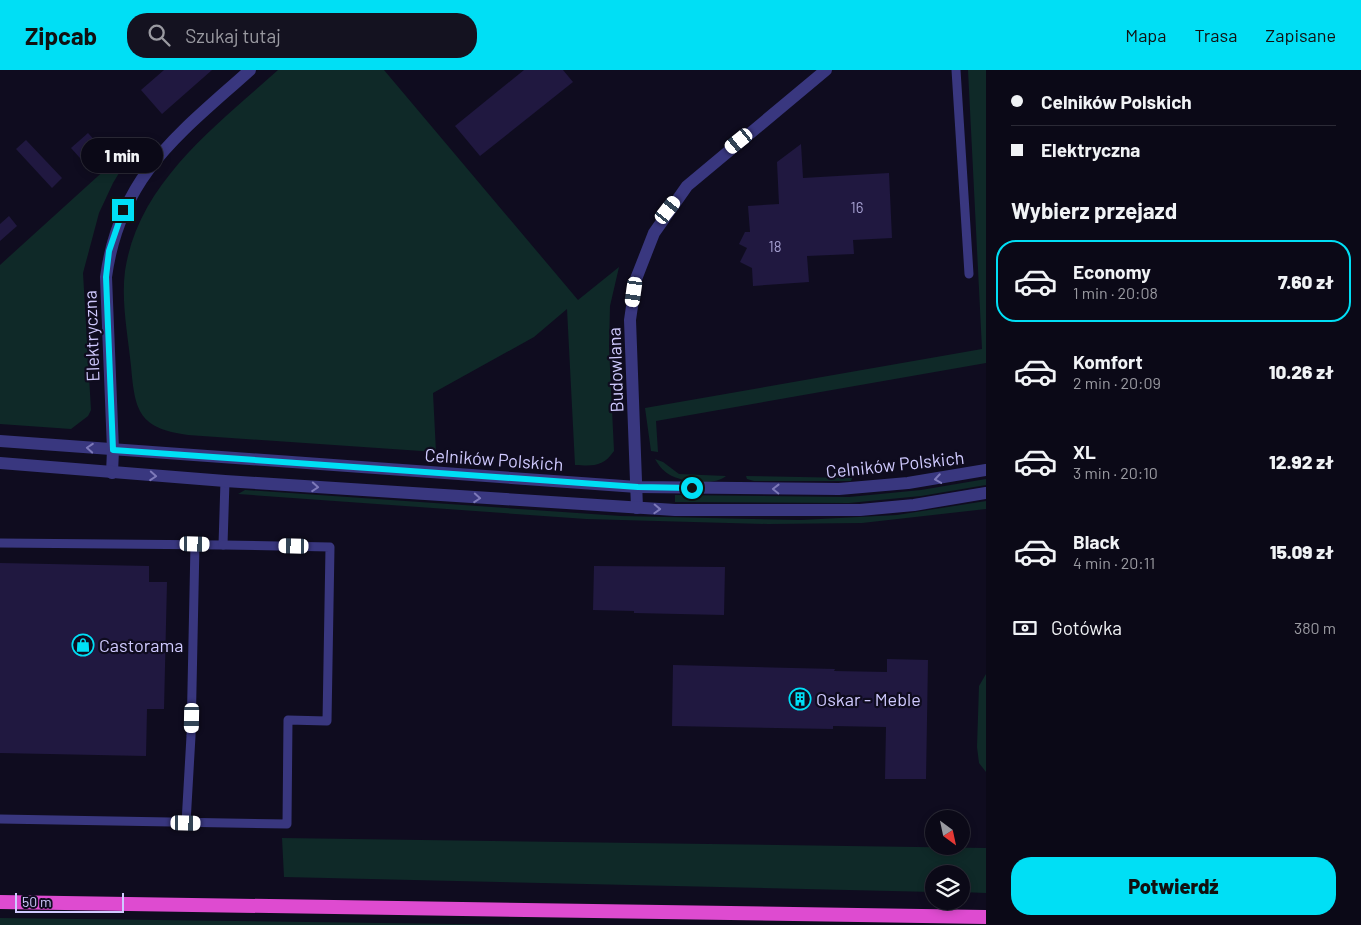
<!DOCTYPE html>
<html lang="pl">
<head>
<meta charset="utf-8">
<style>
	:root { --surface:#0b0917; --page:#141220; --text:#f1f3f6; --muted:#9a9aa1; --line:#2b2a36; --accent:#00dff5 }
	body { margin:0; font-family:Barlow,sans-serif; background:var(--page); color:var(--text); height:100vh; display:flex; flex-direction:column; font-size:19px; white-space:nowrap }
	* { box-sizing:border-box; margin:0 }
	p { font-size:16px; color:var(--muted) }
	.icon { flex:none; width:28px; height:28px; fill:none; stroke:currentColor; stroke-width:2; stroke-linecap:round; stroke-linejoin:round }
	.map { position:relative; flex:1; overflow:hidden }
	.sheet { display:flex; flex-direction:column; background:var(--surface); width:375px }
	.sheet>* { flex:none }
	.hud { display:grid; align-content:center; height:110px; padding:0 25px; background:var(--surface) }
	.needle { width:32px; rotate:147deg }
	.tools { position:absolute; left:925px; top:740px; display:grid; gap:10px }
	.tools a { display:grid; place-items:center; width:45px; height:45px; border-radius:50%; background:var(--surface); box-shadow:0 2px 8px #0003,0 0 0 1px var(--line); font-size:25px }
	.scale { position:absolute; left:15px; bottom:12px; width:109px; box-sizing:border-box; padding-left:5px; border:2px solid #d0caff; border-top:0; font-size:14px; line-height:18px; white-space:nowrap; color:#d0caff; -webkit-text-stroke:4px #0f0c1f; paint-order:stroke }
	.end { position:absolute; width:22px; height:22px; margin:-11px; border:6px solid #00dff5; background:#111; box-shadow:0 0 0 2px #111 }
	.from { border-radius:50% }
	.bubble { position:absolute; height:35px; border-radius:18px; background:var(--surface); box-shadow:0 2px 8px #0003,0 0 0 1px var(--line); font-size:16px; font-weight:800; line-height:35px; text-align:center }
	.car { position:absolute; width:15px; height:30px; margin:-15px -8px; border-radius:6px; box-shadow:0 0 4px 1px #0007; background:linear-gradient(#fff 24%,#345 0 40%,#fff 0 76%,#345 0 86%,#fff 0) }
	.hud b { display:flex; align-items:center; gap:18px; height:48px; font-size:19px }
	.hud b+b { border-top:1px solid var(--line) }
	.hud i { width:12px; height:12px; background:var(--text) }
	ul { padding:0; list-style:none }
	li { display:flex; align-items:center; gap:15px; height:82px; margin:0 10px 8px; padding:0 15px; border:2px solid transparent; border-radius:20px }
	li div { flex:1 }
	li b { display:block; font-size:19px }
	li em { font-style:normal; font-weight:800 }
	li.on { border-color:var(--accent) }
	li>.icon { width:45px; height:45px; stroke-width:1.5 }
	h2 { padding:0 25px; font-size:22px; line-height:60px }
	.pay { display:flex; align-items:center; gap:12px; height:55px; padding:0 25px; font-size:19px }
	.pay p { margin-inline-start:auto }
	.cta { display:flex; gap:10px; margin-top:auto; padding:10px 25px }
	.cta a { flex:1; height:58px; border-radius:20px; background:var(--accent); color:#111; font-size:20px; font-weight:800; line-height:58px; text-align:center }
	header { display:flex; align-items:center; gap:30px; box-sizing:border-box; height:70px; padding:0 25px; background:var(--accent); color:#111 }
	header strong { font-size:24px }
	nav { display:flex; gap:28px; margin-inline-start:auto; font-size:18px }
	.search { width:350px; height:45px; background:var(--page); display:flex; align-items:center; gap:12px; box-sizing:border-box; padding:0 18px; border-radius:20px; color:var(--muted); font-size:19px }
	main { display:flex; flex:1; min-height:0 }
	.map>svg:first-child { display:block }
	.green { fill:#0f2928 }
	.building { fill:#201840 }
	.lines { fill:none; stroke-linecap:round; stroke-linejoin:round }
	.service { stroke:#39377f; stroke-width:9 }
	.minor { stroke:#39377f; stroke-width:12 }
	.tertiary { stroke:#39377f; stroke-width:12 }
	.trunk { stroke:#de4bd0; stroke-width:14 }
	.oneway { stroke:#7d79b9 }
	.route { stroke:#00dff5; stroke-width:6 }
	.labels { text-anchor:middle; dominant-baseline:central; stroke-width:4.5; stroke-linejoin:round; paint-order:stroke }
	.number-label { font-size:15px; fill:#a49ecf }
	.street-label { font-size:18px; fill:#d0caff; stroke:#0f0c1f }
	.poi-label { font-size:18px; fill:#d0caff; stroke:#0f0c1f; text-anchor:start }
</style>
</head>
<body>
<header>
<strong>Zipcab</strong>
<div class="search"><svg class="icon" aria-label="search" viewBox="0 0 24 24"><circle cx="10" cy="10" r="6"/><path d="M15 15l6 6"/></svg>Szukaj tutaj</div>
<nav><a>Mapa</a><a>Trasa</a><a>Zapisane</a></nav>
</header>
<main>
<div class="map">
<svg width="986" height="855" viewBox="0 0 986 855">
	<rect width="100%" height="100%" fill="#0f0c1f"/>
	<g class="green">
		<path d="M278 0H384L578 230 619 197 610 236 609 277 614 381C603 397 593 396 575 395L567 239 534 267 433 323 436 382 188 365C139 358 135 342 131 296 128 266 121 232 125 201 138 113 216 56 278 0Z"/>
		<polygon points="968,0 986,0 986,293 656,351 658,382 651,381 645,338 982,279"/>
		<polygon points="140,68 113,113 99,143 83,203 91,340 88,346 71,359 0,354 0,195"/>
		<path d="M655 389 663 392 679 404 726 406C715 416 684 412 672 406 664 402 659 396 655 389Z"/>
		<polygon points="746,406 852,408 851,411 754,411 747,409"/>
		<polygon points="986,409 986,415 921,426 849,433 675,432 675,425 849,427 921,420"/>
		<polygon points="245,420 621,446 801,450 897,445 986,431 986,439 862,453 768,454 586,449 238,424"/>
		<polygon points="986,604 986,702 979,693 977,677 979,616"/>
		<polygon points="282,768 986,778 986,823 961,822 961,804 934,804 934,822 284,807"/>
		<polygon points="0,848 538,855 0,855"/>
	</g>
	<g class="building">
		<polygon points="164,0 212,0 162,44 141,20"/>
		<polygon points="524,0 563,0 573,12 480,86 455,56"/>
		<polygon points="88,63 106,83 89,98 71,78"/>
		<polygon points="26,70 62,108 52,118 16,79"/>
		<polygon points="801,74 803,108 889,103 892,168 853,170 854,184 807,186 809,212 753,216 752,198 740,192 747,178 739,174 745,162 750,162 748,136 779,134 777,92"/>
		<polygon points="9,146 17,156 0,171 0,154"/>
		<polygon points="0,493 149,496 149,512 167,512 164,639 147,639 146,686 0,683"/>
		<polygon points="594,496 725,497 724,545 634,543 634,541 593,540"/>
		<polygon points="887,589 928,590 926,709 885,709 886,657 833,656 833,659 672,656 673,595 835,599 834,601 887,602"/>
	</g>
	<g class="lines">
		<g class="service">
			<polyline points="956,0 969,204"/>
			<polyline points="0,473 223,475 225,411"/>
			<polyline points="0,749 287,754 288,650 327,651 330,477 223,475"/>
			<polyline points="186,753 191,666 195,474"/>
		</g>
		<g class="minor">
			<path d="M112 403 113 380 106 207C120 105 179 64 250 0"/>
			<polyline points="637,438 630,250 636,209 654,163 687,116 826,0"/>
		</g>
		<g class="tertiary">
			<polyline points="0,371 637,417 839,419 908,413 986,400"/>
			<polyline points="0,393 225,411 675,440 860,440 914,435 986,423"/>
		</g>
		<polyline class="trunk" points="0,832 986,847"/>
	</g>
	<defs><path id="oneway-chevron" d="M-2-3.5L2.5 0L-2 3.5" fill="none" stroke-width="1.6" stroke-linecap="round" stroke-linejoin="round" transform="scale(1.25)"/></defs>
	<g class="oneway">
		<use href="#oneway-chevron" transform="translate(90 378) rotate(-176)"/>
		<use href="#oneway-chevron" transform="translate(153 406) rotate(4)"/>
		<use href="#oneway-chevron" transform="translate(938 409) rotate(171)"/>
		<use href="#oneway-chevron" transform="translate(315 417) rotate(4)"/>
		<use href="#oneway-chevron" transform="translate(776 419) rotate(-179)"/>
		<use href="#oneway-chevron" transform="translate(477 428) rotate(4)"/>
		<use href="#oneway-chevron" transform="translate(657 439) rotate(2)"/>
	</g>
	<g class="lines">
		<polyline class="route" points="123,140 109,181 106,207 113,380 638,417 692,418"/>
	</g>
	<defs>
		<g id="shop-ring" transform="scale(1.125)"><circle r="9.5" fill="#0f0c1f" stroke="#00dff5" stroke-width="1.5"/><path d="M-5-2.5h2.3a2.7 3.5 0 0 1 5.4 0H5L5.5 6h-11ZM-1.5-2.5h3a1.5 2.3 0 0 0-3 0Z" fill="#00dff5"/></g>
		<g id="building-ring" transform="scale(1.125)"><circle r="9.5" fill="#0f0c1f" stroke="#00dff5" stroke-width="1.5"/><path d="M-4-6H4V6H1V3H-1V6H-4ZM-2.5-4.3h1.7v1.8h-1.7ZM.8-4.3h1.7v1.8H.8ZM-2.5-1h1.7V.8h-1.7ZM.8-1h1.7V.8H.8Z" fill="#00dff5"/></g>
	</defs>
	<g fill-rule="evenodd">
		<use href="#shop-ring" x="83" y="575"/>
		<use href="#building-ring" x="800" y="629"/>
	</g>
	<g class="labels">
		<g class="number-label">
			<text x="857" y="137">16</text>
			<text x="775" y="176">18</text>
		</g>
		<g class="street-label">
			<text transform="translate(91 266) rotate(-92)">Elektryczna</text>
			<text transform="translate(615 300) rotate(-92)">Budowlana</text>
			<text transform="translate(494 389) rotate(4)">Celników Polskich</text>
			<text transform="translate(895 394) rotate(-6)">Celników Polskich</text>
		</g>
		<g class="poi-label">
			<text x="99" y="575">Castorama</text>
			<text x="816" y="629">Oskar - Meble</text>
		</g>
	</g>
</svg>
<div class="tools">
<a><svg class="needle" viewBox="-14 -14 28 28"><path d="M0-13l5 13h-10z" fill="#e53935"/><path d="M0 13l5-13h-10z" fill="#9a9aa1"/></svg></a>
<a><svg class="icon" aria-label="layers" viewBox="0 0 24 24"><path d="M12 4l9 5-9 5-9-5zM3 14l9 5 9-5"/></svg></a>
</div>
<div class="scale">50 m</div>
<i class="end from" style="left:692px;top:418px"></i>
<i class="end" style="left:123px;top:140px"></i>
<div class="bubble" style="left:81px;top:68px;width:82px">1 min</div>
<i class="car" style="left:739px;top:71px;rotate:231deg"></i>
<i class="car" style="left:668px;top:140px;rotate:38deg"></i>
<i class="car" style="left:634px;top:222px;rotate:188deg"></i>
<i class="car" style="left:195px;top:474px;rotate:91deg"></i>
<i class="car" style="left:294px;top:476px;rotate:271deg"></i>
<i class="car" style="left:192px;top:648px;rotate:181deg"></i>
<i class="car" style="left:186px;top:753px;rotate:91deg"></i>
</div>
<section class="sheet">
<div class="hud">
<b><i class="from"></i>Celników Polskich</b>
<b><i></i>Elektryczna</b>
</div>
<h2>Wybierz przejazd</h2>
<ul>
<li class="on"><svg class="icon" aria-label="car" viewBox="0 0 24 24"><path d="M5 17H2v-5l4-1 3-4h7l3 4 3 1v5h-3M9 17h6M6 11h13"/><circle cx="7" cy="17" r="2"/><circle cx="17" cy="17" r="2"/></svg><div><b>Economy</b><p>1 min · 20:08</p></div><em>7.60 zł</em></li>
<li><svg class="icon" aria-label="car" viewBox="0 0 24 24"><path d="M5 17H2v-5l4-1 3-4h7l3 4 3 1v5h-3M9 17h6M6 11h13"/><circle cx="7" cy="17" r="2"/><circle cx="17" cy="17" r="2"/></svg><div><b>Komfort</b><p>2 min · 20:09</p></div><em>10.26 zł</em></li>
<li><svg class="icon" aria-label="car" viewBox="0 0 24 24"><path d="M5 17H2v-5l4-1 3-4h7l3 4 3 1v5h-3M9 17h6M6 11h13"/><circle cx="7" cy="17" r="2"/><circle cx="17" cy="17" r="2"/></svg><div><b>XL</b><p>3 min · 20:10</p></div><em>12.92 zł</em></li>
<li><svg class="icon" aria-label="car" viewBox="0 0 24 24"><path d="M5 17H2v-5l4-1 3-4h7l3 4 3 1v5h-3M9 17h6M6 11h13"/><circle cx="7" cy="17" r="2"/><circle cx="17" cy="17" r="2"/></svg><div><b>Black</b><p>4 min · 20:11</p></div><em>15.09 zł</em></li>
</ul>
<div class="pay"><svg class="icon" aria-label="cash" viewBox="0 0 24 24"><path d="M3 7h18v10H3z"/><circle cx="12" cy="12" r="2"/></svg>Gotówka<p>380 m</p></div>
<div class="cta"><a>Potwierdź</a></div>
</section>
</main>
</body>
</html>
